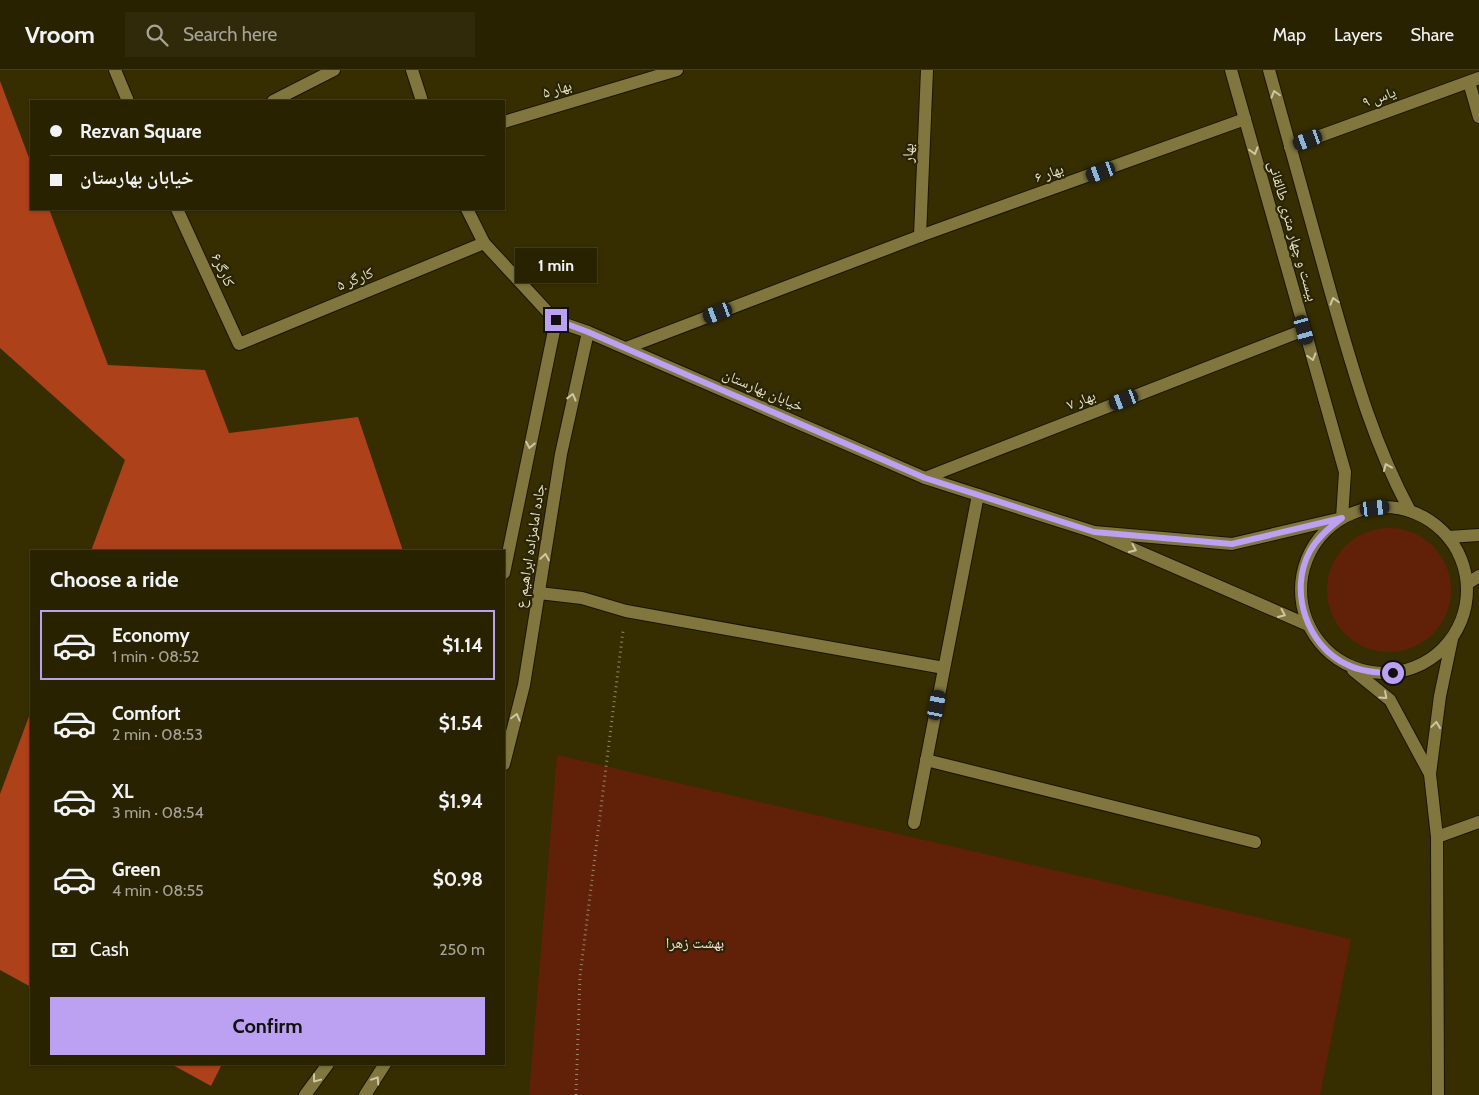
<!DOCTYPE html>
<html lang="en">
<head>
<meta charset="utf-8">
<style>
	:root { --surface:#282201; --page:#302a0b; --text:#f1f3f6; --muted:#a5a499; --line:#443f23; --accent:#bca0f2 }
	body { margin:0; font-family:Cabin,"Noto Naskh Arabic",sans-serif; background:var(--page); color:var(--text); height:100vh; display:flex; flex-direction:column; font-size:19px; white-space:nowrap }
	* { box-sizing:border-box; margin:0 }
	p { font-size:16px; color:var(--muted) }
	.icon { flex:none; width:28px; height:28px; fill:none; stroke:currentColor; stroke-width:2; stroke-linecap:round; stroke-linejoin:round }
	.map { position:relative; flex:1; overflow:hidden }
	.details { position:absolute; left:30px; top:480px; width:475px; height:515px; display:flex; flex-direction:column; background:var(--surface); border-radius:0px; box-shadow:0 1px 4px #0004,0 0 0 1px var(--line) }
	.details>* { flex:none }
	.top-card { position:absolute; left:30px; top:30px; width:475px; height:110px; border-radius:0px; box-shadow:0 1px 4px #0004,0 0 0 1px var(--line); display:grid; align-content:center; height:110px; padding:0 20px; background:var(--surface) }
	.end { position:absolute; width:22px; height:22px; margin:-11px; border:6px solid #bca0f2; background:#111; box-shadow:0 0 0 2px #111 }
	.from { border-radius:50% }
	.bubble { position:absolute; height:35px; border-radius:0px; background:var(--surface); box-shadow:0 1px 4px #0004,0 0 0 1px var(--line); font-size:16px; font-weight:700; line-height:35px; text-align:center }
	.car { position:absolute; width:15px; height:30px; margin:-15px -8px; border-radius:6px; box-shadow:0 0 4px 1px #0007; background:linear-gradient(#222 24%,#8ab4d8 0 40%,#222 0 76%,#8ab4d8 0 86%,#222 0) }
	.top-card b { display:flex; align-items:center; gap:18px; height:48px; font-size:19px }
	.top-card b+b { border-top:1px solid var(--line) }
	.top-card i { width:12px; height:12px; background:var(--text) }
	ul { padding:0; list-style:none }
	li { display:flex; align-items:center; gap:15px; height:70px; margin:0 10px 8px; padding:0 10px; border:2px solid transparent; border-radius:0px }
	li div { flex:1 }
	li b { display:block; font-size:19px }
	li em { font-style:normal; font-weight:700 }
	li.current { border-color:var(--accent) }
	li>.icon { width:45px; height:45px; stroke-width:1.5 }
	h2 { padding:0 20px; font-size:22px; line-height:60px }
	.pay { display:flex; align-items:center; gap:12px; height:55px; padding:0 20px; font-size:19px }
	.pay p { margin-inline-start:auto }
	.button { display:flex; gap:10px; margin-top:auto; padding:10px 20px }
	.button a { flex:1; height:58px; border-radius:0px; background:var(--accent); color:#111; font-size:20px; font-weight:700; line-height:58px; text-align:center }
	header { display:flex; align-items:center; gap:30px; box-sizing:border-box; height:70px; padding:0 25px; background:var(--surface); border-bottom:1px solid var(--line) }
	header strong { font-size:24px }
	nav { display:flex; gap:28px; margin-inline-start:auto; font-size:18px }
	.search { width:350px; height:45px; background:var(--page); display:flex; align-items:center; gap:12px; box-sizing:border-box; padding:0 18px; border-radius:0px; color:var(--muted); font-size:19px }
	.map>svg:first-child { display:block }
	.green { fill:#612109 }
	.forest { fill:#ad411a }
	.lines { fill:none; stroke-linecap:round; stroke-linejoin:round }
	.street-casing { stroke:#1b1600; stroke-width:14 }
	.secondary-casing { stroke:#1b1600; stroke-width:14 }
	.path { stroke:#908a66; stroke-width:3; stroke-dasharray:1 4; stroke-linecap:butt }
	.street { stroke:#80763e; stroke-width:12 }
	.secondary { stroke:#80763e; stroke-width:12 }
	.oneway { stroke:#cdc7a4 }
	.route { stroke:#bca0f2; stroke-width:6 }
	.labels { text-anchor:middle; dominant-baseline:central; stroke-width:4.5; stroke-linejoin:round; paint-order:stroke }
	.street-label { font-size:15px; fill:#e7e2c6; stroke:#2a2406 }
	.park-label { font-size:15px; fill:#f7d9d0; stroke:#2a2406 }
</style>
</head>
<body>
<header>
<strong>Vroom</strong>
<div class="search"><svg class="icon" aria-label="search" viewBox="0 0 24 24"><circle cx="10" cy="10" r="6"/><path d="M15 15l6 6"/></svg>Search here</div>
<nav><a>Map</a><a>Layers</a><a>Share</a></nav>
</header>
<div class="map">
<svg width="1479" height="1025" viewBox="0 0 1479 1025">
	<rect width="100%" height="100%" fill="#362e01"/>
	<g class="green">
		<circle cx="1389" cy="520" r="62"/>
		<polygon points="557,685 1351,869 1320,1025 529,1025"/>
	</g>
	<g class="forest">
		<polygon points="0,11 31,93 31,139 49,139 108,295 205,300 229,363 358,347 403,481 91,481 125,390 0,278"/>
		<polygon points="31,641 31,917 0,900 0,724"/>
		<polygon points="171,994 222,994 211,1016"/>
	</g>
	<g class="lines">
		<g class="street-casing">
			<g id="street">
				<polyline points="115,0 128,31"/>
				<polyline points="1469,12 1479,47"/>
				<polyline points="273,31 334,0"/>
				<polyline points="504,52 677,0"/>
				<polyline points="177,139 239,274 484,173"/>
				<polyline points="920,166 927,0"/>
				<polyline points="626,278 920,166 1245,49"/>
				<polyline points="925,408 1304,260"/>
				<polyline points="539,523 582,528 626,541 944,598"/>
				<polyline points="926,690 1255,772"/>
				<polyline points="914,753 978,425"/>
				<polyline points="1437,767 1479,752"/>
			</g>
		</g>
		<g class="secondary-casing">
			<g id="secondary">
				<polyline points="412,0 422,31"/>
				<polyline points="1231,0 1345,402 1342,448 1232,474 1094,462 1308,555"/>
				<path d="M1269 0C1289 73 1310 146 1330 220 1352 296 1372 371 1410 441"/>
				<polyline points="1290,77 1479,8"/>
				<polyline points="467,139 484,173 556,251 588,262 925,408 1094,462"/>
				<circle cx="1384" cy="520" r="83"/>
				<polyline points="1448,467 1479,465"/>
				<polyline points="504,503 556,251"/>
				<polyline points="1467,514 1479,506"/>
				<polyline points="1353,600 1390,630 1430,704"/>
				<polyline points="504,694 524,615 561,384 588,262"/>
				<polyline points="305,1025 328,994"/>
				<polyline points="365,1025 385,994"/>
				<polyline points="1438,1025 1437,767 1430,704 1440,626 1452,569"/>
			</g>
		</g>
		<polyline class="path" points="576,1025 580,906 623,561"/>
		<use href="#street" class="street"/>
		<use href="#secondary" class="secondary"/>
	</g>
	<defs><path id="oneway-chevron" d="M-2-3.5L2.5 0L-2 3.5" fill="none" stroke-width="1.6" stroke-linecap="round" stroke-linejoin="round" transform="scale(1.25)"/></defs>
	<g class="oneway">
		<use href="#oneway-chevron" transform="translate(1275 24) rotate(-106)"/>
		<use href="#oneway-chevron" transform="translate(1254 81) rotate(74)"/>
		<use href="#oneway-chevron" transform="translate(1334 231) rotate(-106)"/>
		<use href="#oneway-chevron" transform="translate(1312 287) rotate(74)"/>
		<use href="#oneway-chevron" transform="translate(572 327) rotate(-76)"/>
		<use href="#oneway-chevron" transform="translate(530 375) rotate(101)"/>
		<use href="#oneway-chevron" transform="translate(1387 397) rotate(-113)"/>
		<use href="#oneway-chevron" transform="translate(1133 479) rotate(24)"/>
		<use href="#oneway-chevron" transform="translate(545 487) rotate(-81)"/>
		<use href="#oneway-chevron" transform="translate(1282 544) rotate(24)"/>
		<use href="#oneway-chevron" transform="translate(1384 626) rotate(42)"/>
		<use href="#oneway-chevron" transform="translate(516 647) rotate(-75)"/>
		<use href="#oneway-chevron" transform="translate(1436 655) rotate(-82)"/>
		<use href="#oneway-chevron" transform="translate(316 1009) rotate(127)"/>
		<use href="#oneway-chevron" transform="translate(376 1010) rotate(-57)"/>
	</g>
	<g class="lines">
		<path class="route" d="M556 250 588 262 925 408 1094 462 1232 474 1342 448C1329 458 1318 467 1310 481 1288 521 1307 577 1348 595 1362 602 1377 603 1393 603"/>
	</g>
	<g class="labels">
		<g class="street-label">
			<text transform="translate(557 19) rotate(-17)">بهار ۵</text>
			<text transform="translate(1379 27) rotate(-20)">یاس ۹</text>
			<text transform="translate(908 83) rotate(-88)">بهار</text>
			<text transform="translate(1049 103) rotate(-20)">بهار ۶</text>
			<text transform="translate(1293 161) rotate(74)">بیست و چهار متری طالقانی</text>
			<text transform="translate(223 200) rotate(65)">کارگر۶</text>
			<text transform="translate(355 209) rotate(-22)">کارگر ۵</text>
			<text transform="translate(763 320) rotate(23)">خیابان بهارستان</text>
			<text transform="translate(1081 330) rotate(-21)">بهار ۷</text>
			<text transform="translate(530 476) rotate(-81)">جاده امامزاده ابراهیم ع</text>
		</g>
		<g class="park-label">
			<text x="695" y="873">بهشت زهرا</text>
		</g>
	</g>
</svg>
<i class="end from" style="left:1393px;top:603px"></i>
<i class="end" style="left:556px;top:250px"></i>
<div class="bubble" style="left:515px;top:178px;width:82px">1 min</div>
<i class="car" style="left:1308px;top:70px;rotate:250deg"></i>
<i class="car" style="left:1101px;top:102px;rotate:250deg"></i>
<i class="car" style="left:718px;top:243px;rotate:249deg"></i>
<i class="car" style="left:1304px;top:260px;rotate:164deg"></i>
<i class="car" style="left:1124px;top:330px;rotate:249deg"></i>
<i class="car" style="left:1375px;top:438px;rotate:83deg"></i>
<i class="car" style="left:937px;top:635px;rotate:11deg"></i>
<div class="top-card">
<b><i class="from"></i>Rezvan Square</b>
<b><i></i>خیابان بهارستان</b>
</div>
<section class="details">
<h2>Choose a ride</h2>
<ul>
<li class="current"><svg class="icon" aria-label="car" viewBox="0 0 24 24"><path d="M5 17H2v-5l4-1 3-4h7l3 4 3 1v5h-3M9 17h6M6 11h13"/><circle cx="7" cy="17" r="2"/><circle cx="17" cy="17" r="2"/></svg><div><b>Economy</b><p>1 min · 08:52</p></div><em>$1.14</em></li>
<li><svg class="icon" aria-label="car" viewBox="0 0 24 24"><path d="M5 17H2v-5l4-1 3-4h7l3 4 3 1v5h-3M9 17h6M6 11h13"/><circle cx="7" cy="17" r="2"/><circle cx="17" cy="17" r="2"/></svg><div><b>Comfort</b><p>2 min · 08:53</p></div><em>$1.54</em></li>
<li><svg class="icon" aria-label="car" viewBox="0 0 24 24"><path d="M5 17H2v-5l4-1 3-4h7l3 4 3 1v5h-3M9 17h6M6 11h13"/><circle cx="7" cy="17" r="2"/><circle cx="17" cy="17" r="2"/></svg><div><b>XL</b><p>3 min · 08:54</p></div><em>$1.94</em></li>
<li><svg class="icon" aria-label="car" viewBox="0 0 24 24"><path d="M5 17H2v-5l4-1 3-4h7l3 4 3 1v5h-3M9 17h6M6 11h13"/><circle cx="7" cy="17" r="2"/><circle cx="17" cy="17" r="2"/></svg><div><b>Green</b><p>4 min · 08:55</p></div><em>$0.98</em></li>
</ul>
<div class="pay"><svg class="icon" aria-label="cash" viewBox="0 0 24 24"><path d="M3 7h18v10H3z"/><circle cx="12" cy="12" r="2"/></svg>Cash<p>250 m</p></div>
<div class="button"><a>Confirm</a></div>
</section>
</div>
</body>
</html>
